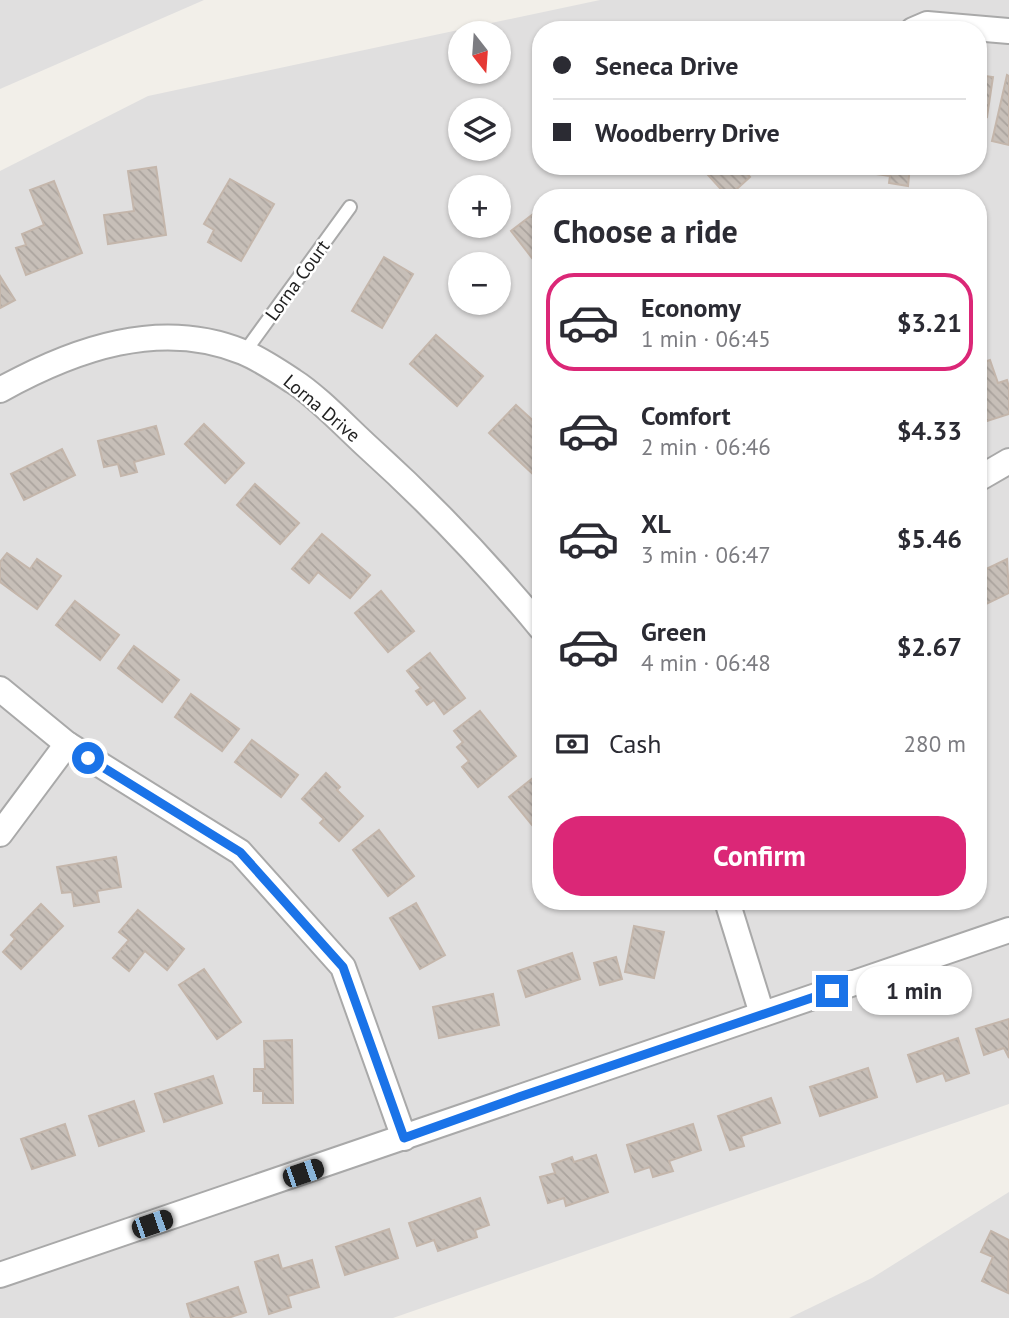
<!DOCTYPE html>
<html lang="en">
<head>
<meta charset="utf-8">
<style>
	:root { --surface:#fff; --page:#f2f2f3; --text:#2b2b33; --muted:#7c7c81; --line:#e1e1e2; --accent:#db2777 }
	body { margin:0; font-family:"PT Sans",sans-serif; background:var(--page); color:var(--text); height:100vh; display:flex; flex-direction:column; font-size:26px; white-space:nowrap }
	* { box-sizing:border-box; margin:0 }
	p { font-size:23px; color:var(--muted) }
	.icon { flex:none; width:38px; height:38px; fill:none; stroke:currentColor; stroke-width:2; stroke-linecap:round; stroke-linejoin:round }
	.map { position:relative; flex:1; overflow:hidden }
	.panel { position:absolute; left:532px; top:189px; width:455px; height:721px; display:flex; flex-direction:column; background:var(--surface); border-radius:28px; box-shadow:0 2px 5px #0004 }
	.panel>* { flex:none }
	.banner { position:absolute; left:532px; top:21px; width:455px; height:154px; border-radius:28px; box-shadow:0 2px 5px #0004; display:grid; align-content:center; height:154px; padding:0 21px; background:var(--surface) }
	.needle { width:46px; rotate:163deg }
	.buttons { position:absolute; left:448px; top:21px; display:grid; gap:14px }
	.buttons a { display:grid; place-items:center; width:63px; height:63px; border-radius:50%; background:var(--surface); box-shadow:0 2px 5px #0004; font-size:35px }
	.end { position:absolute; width:32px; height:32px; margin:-16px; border:9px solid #1a73e8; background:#fff; box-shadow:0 0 0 4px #fff }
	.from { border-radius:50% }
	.bubble { position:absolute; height:49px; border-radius:24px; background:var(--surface); box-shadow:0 2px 5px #0004; font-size:23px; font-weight:700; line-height:49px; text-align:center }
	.car { position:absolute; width:21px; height:42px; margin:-21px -10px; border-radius:9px; box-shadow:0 0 5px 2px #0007; background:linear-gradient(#222 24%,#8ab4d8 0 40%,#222 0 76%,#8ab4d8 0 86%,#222 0) }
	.banner b { display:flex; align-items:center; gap:24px; height:66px; font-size:26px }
	.banner b+b { border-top:2px solid var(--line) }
	.banner i { width:18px; height:18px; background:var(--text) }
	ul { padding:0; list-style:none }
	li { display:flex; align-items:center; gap:21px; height:98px; margin:0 14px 10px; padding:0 7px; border:4px solid transparent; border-radius:28px }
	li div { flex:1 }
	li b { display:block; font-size:26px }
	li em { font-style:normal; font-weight:700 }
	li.on { border-color:var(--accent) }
	li>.icon { width:63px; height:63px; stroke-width:1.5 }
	h2 { padding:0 21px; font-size:32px; line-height:84px }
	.pay { display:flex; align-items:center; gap:18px; height:77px; padding:0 21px; font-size:26px }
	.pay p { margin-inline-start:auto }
	.button { display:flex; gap:14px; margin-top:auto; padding:14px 21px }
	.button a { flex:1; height:80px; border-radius:28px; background:var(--accent); color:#fff; font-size:28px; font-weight:700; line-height:80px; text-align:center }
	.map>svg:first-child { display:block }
	.residential { fill:#e0dfdf; fill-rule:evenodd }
	.building { fill:url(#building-back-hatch); stroke:#c4b6ab; stroke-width:2 }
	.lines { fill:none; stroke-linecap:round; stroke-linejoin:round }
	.service-casing { stroke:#a9a9a9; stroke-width:16 }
	.minor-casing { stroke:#a9a9a9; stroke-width:28 }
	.service { stroke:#fff; stroke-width:12 }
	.minor { stroke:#fff; stroke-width:24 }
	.route { stroke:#1a73e8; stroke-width:9 }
	.labels { text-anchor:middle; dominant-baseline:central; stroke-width:5; stroke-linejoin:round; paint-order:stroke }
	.street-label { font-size:19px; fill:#222; stroke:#fff }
</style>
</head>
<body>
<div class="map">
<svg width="1009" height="1318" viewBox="0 0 1009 1318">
	<defs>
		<pattern id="building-back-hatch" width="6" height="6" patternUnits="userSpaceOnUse" patternTransform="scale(1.75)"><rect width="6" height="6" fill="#c7bfb8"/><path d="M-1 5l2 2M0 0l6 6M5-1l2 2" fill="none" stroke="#aba49e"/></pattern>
	</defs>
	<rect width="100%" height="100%" fill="#f2efe9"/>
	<g class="residential">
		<polygon points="0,0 204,0 0,89"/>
		<path d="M600 0H1009V1104L393 1318H0V171L148 96ZM541 30H978V166H541ZM460 33H499V72H460ZM460 110H499V149H460ZM460 187H499V226H460ZM541 198H978V901H541ZM460 264H499V303H460Z"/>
		<polygon points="1009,1192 1009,1318 789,1318 872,1278"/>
	</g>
	<g class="building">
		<polygon points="978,75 993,77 987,117 978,115"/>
		<polygon points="1007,75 1009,76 1009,145 992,141"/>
		<polygon points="700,166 740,166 750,177 728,197"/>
		<polygon points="856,166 910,166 908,186 889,183 890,176 855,171"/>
		<polygon points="156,167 166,235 108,244 104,215 134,211 128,171"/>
		<polygon points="230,179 274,204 241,261 208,242 214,230 204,224"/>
		<polygon points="54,181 82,253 26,275 16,248 26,245 22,234 44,225 30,190"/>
		<polygon points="541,208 541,250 532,258 511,231"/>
		<polygon points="384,257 413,274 382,328 352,311"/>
		<polygon points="0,276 15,300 0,308"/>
		<polygon points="436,335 483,376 457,406 410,364"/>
		<polygon points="990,360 998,383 1007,380 1009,387 1009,414 978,424 978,392 985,390 978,364"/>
		<polygon points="516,405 541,428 541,470 535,476 489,433"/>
		<polygon points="204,424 244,463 225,483 185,444"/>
		<polygon points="156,426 164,454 134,462 137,472 121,476 118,464 104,467 98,441"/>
		<polygon points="62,449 75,475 24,500 11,474"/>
		<polygon points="255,484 299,523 280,544 237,505"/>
		<polygon points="322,534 370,575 350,598 318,572 309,583 292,569"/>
		<polygon points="7,553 30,569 37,559 61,576 37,609 0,582 0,562"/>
		<polygon points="1007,559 1009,593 978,608 978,573"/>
		<polygon points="381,591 414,631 388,652 355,613"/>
		<polygon points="75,601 119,635 100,660 56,625"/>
		<polygon points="134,646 179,680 162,702 118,668"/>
		<polygon points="430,653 465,698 444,714 434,700 427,705 416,691 421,688 407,671"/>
		<polygon points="191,694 239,729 222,751 175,717"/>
		<polygon points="480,711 516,756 478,787 462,767 469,761 457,747 463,742 454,731"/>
		<polygon points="252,740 298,775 281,797 235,762"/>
		<polygon points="326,773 340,787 337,790 363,816 339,841 320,823 324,819 302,799"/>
		<polygon points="533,778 541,788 541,836 509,797"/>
		<polygon points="379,830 414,876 388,896 353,850"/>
		<polygon points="116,857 121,887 97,891 99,902 74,906 72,892 62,893 57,867"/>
		<polygon points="416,903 445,955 420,969 390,918"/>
		<polygon points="41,904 63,926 21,969 3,952 15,939 11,935"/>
		<polygon points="138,910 184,949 167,970 145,951 129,971 113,958 129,940 119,932"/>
		<polygon points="634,926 664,932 654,978 625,972"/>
		<polygon points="572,953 580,979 526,997 518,971"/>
		<polygon points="616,957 622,979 600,985 594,963"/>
		<polygon points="204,969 241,1022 217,1039 179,985"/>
		<polygon points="493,994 499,1025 439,1038 433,1007"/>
		<polygon points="1009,1019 1009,1058 1004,1048 984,1055 976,1029"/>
		<polygon points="958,1038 969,1073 946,1081 943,1073 917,1082 908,1055"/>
		<polygon points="292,1040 293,1103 263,1103 263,1091 254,1091 254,1069 265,1069 264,1041"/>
		<polygon points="868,1068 877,1097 820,1116 810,1087"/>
		<polygon points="213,1076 222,1103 164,1122 155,1094"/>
		<polygon points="771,1098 780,1123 741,1136 744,1146 730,1150 718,1116"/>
		<polygon points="134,1101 144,1131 99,1146 89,1116"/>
		<polygon points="65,1124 75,1155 32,1169 21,1139"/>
		<polygon points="693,1124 701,1150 669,1161 673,1171 653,1177 650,1167 635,1172 627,1145"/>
		<polygon points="596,1155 608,1192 566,1206 564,1198 548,1203 540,1177 555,1173 552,1164 572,1157 574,1162"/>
		<polygon points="480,1198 489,1225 475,1230 477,1237 438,1251 434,1240 417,1246 409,1223"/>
		<polygon points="389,1229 398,1258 345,1275 336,1247"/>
		<polygon points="991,1231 1009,1240 1008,1293 982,1281 993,1257 981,1252"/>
		<polygon points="278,1255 282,1269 312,1260 319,1287 288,1296 291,1307 269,1314 255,1262"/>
		<polygon points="238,1287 246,1312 228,1318 191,1318 187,1304"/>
	</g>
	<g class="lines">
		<g class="service-casing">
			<polyline id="service" points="244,353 350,207"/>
		</g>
		<g class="minor-casing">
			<g id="minor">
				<polyline points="913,30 927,24 1009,31"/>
				<path d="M0 390C74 349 160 318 243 352 260 359 278 371 293 381 317 396 347 428 369 448 430 503 488 564 541 628"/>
				<polyline points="978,479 1009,461"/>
				<polyline points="0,689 67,744 240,852 343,967 404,1138"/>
				<polyline points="0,834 67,744"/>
				<polyline points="727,901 762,1014"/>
				<polyline points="0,1275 1009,930"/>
			</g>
		</g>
		<use href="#service" class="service"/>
		<use href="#minor" class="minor"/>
	</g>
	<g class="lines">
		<polyline class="route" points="88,758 240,852 343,967 404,1138 519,1097 832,991"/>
	</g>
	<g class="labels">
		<g class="street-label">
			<text transform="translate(297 280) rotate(-54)">Lorna Court</text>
			<text transform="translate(322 408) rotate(40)">Lorna Drive</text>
		</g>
	</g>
</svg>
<div class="buttons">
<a><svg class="needle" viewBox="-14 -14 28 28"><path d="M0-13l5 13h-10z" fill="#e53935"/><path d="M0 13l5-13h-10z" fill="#7c7c81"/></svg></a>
<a><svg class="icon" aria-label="layers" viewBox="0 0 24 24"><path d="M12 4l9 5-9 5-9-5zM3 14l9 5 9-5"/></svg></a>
<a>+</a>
<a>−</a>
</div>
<i class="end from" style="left:88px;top:758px"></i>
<i class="end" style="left:832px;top:991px"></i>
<div class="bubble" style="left:856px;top:966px;width:116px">1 min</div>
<i class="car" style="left:303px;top:1173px;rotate:71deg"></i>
<i class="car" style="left:152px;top:1224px;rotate:71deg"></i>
<div class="banner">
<b><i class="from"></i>Seneca Drive</b>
<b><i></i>Woodberry Drive</b>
</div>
<section class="panel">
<h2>Choose a ride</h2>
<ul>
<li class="on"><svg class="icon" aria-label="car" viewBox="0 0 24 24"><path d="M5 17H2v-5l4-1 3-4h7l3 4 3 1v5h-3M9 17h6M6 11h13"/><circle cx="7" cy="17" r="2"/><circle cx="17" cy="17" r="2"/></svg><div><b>Economy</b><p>1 min · 06:45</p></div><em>$3.21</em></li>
<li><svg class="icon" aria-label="car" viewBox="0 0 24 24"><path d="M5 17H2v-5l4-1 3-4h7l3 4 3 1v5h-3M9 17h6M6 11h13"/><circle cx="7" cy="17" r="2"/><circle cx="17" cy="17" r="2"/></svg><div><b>Comfort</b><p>2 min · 06:46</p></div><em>$4.33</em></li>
<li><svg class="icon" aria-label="car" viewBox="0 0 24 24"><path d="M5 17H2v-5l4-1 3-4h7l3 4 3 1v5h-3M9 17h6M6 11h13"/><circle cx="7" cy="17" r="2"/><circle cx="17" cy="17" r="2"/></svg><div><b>XL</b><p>3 min · 06:47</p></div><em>$5.46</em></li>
<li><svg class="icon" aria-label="car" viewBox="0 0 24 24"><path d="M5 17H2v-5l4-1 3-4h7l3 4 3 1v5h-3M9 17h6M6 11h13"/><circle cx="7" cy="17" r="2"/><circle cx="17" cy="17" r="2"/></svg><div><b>Green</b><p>4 min · 06:48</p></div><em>$2.67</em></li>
</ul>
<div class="pay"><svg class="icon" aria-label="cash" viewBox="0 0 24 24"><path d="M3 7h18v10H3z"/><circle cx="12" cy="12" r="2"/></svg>Cash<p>280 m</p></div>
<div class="button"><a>Confirm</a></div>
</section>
</div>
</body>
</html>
